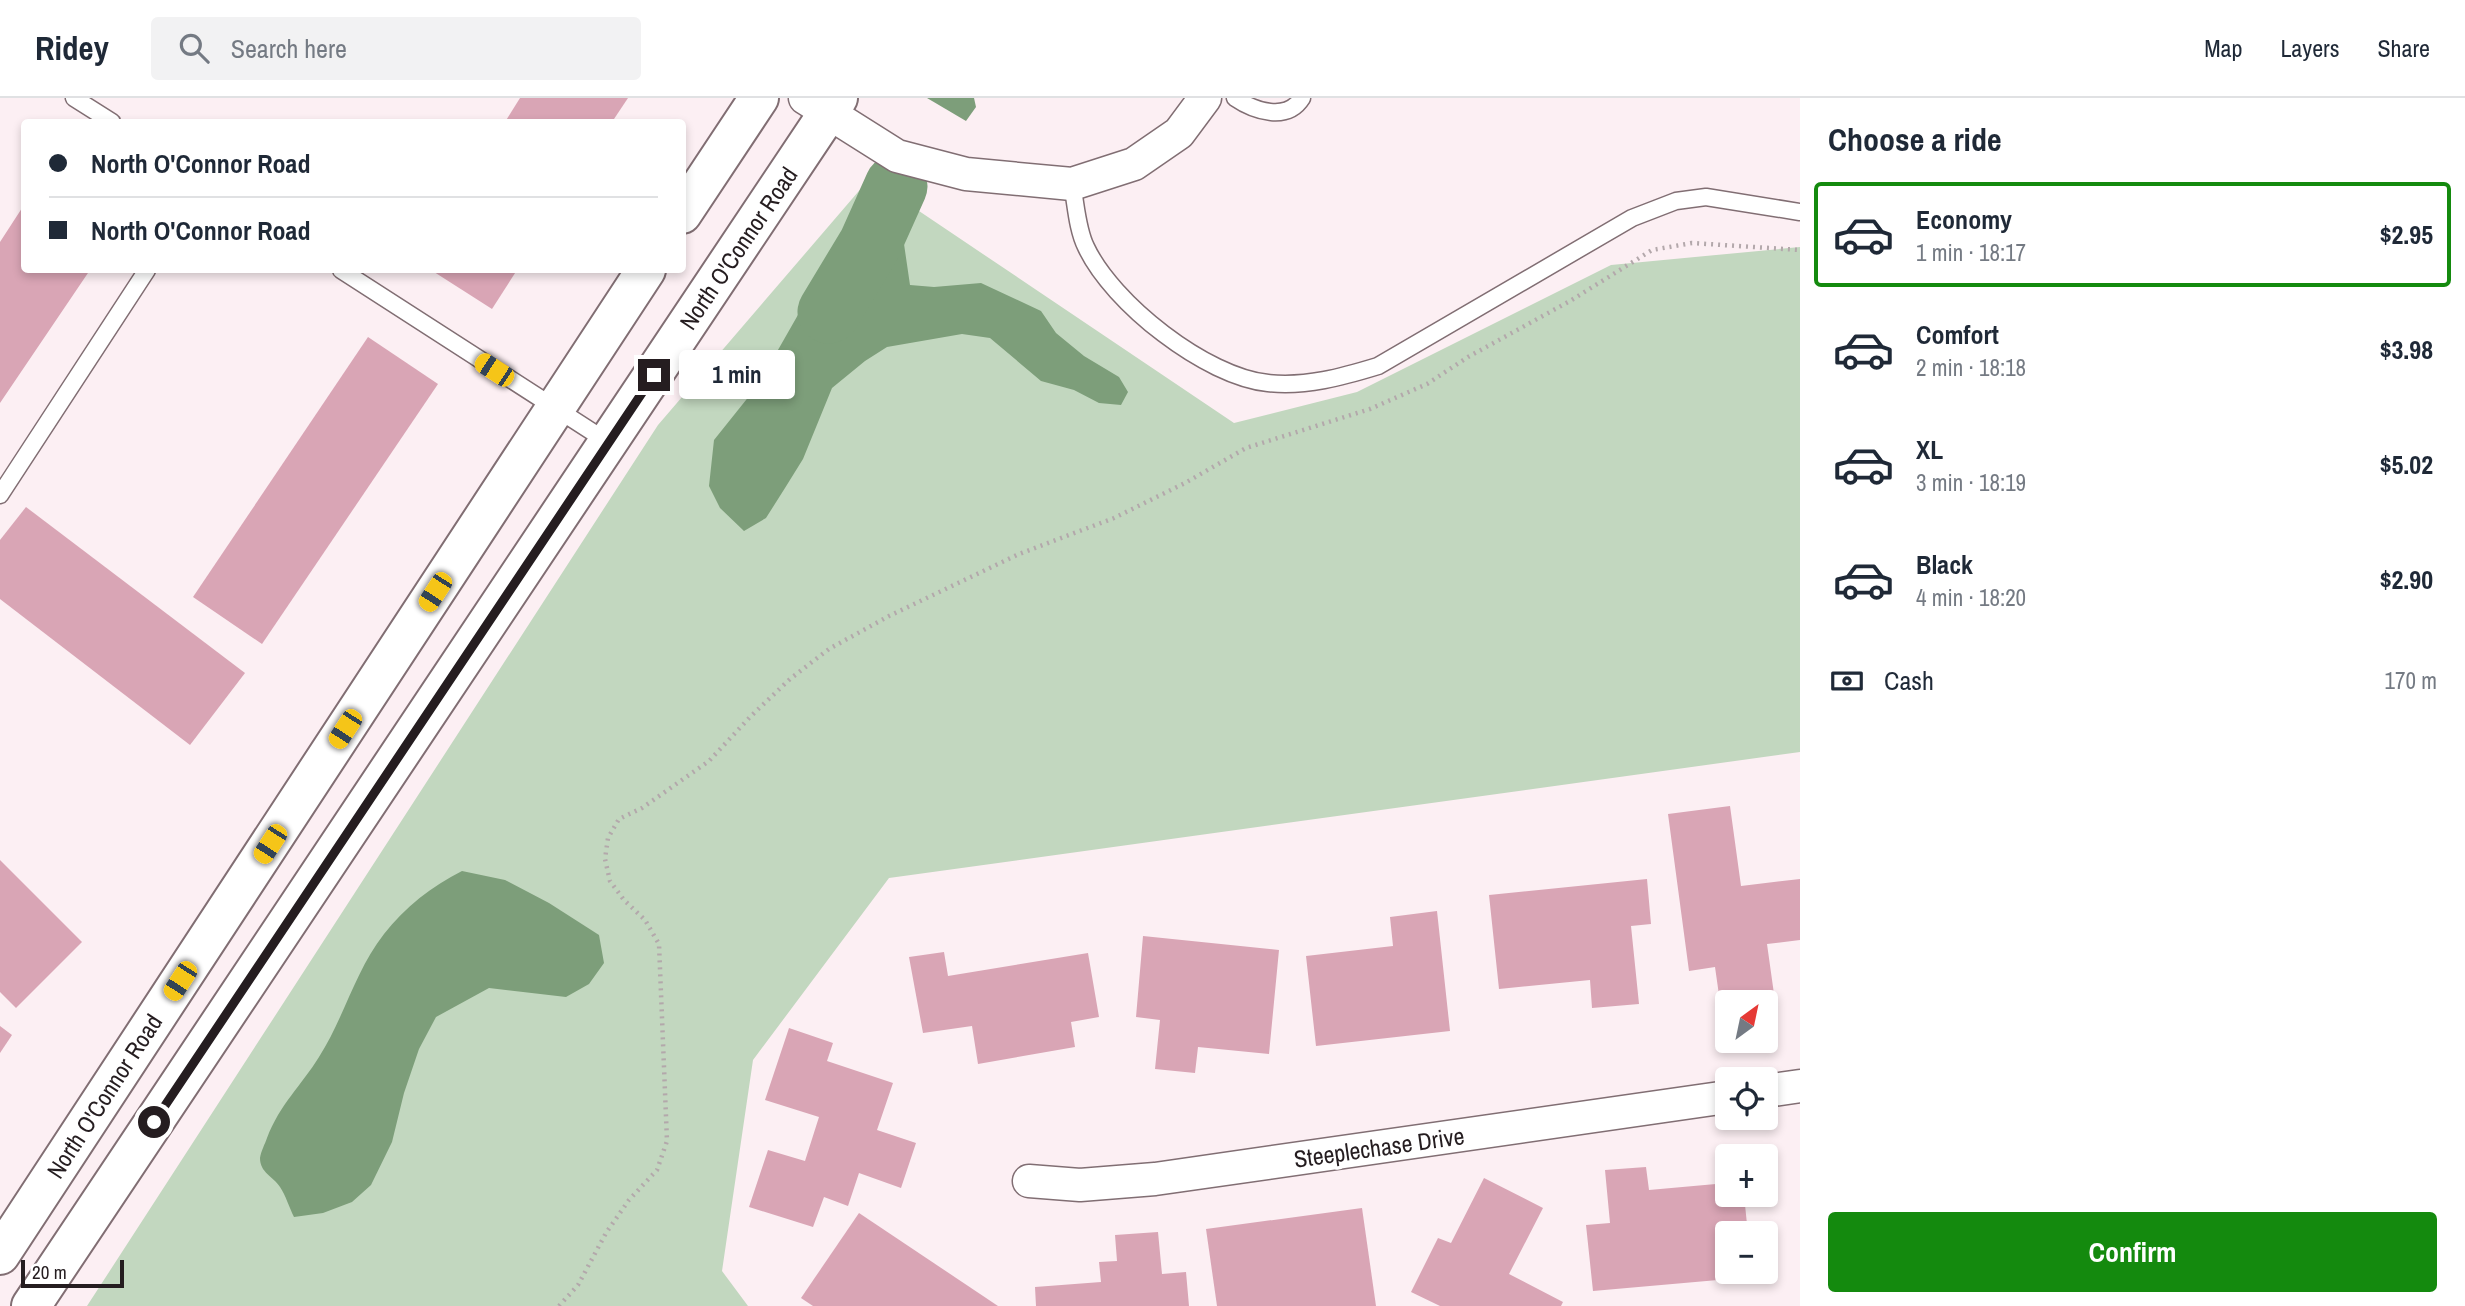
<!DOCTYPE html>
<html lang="en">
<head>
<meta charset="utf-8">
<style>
	:root { --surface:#fff; --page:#f2f2f3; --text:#1f2937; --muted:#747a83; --line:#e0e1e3; --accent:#148a0e }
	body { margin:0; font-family:"Archivo Narrow",sans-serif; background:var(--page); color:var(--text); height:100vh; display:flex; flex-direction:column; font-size:26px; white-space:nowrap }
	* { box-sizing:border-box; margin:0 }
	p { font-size:23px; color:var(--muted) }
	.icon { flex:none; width:38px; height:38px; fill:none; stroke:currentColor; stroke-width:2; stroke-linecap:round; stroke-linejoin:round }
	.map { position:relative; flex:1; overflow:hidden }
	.details { display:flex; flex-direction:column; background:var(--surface); width:665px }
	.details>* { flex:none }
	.hud { position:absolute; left:21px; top:21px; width:665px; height:154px; border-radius:7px; box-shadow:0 4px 10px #0003; display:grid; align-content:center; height:154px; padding:0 28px; background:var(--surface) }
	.needle { width:46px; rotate:33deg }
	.buttons { position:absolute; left:1715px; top:892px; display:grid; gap:14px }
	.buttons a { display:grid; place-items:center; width:63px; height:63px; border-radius:7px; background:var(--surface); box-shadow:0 4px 10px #0003; font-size:35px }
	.scale { position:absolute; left:21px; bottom:18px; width:103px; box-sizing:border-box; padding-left:7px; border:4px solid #251d20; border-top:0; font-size:19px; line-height:24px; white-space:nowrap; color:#251d20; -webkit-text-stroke:5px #fff; paint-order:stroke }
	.end { position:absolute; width:32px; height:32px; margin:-16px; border:9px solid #251d20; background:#fff; box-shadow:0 0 0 4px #fff }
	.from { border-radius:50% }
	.bubble { position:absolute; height:49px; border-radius:7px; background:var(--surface); box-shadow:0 4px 10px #0003; font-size:23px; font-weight:800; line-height:49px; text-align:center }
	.car { position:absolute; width:21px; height:42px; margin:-21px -10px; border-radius:9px; box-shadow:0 0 5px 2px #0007; background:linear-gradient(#f5c518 24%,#345 0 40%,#f5c518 0 76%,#345 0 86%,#f5c518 0) }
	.hud b { display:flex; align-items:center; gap:24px; height:66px; font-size:26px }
	.hud b+b { border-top:2px solid var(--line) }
	.hud i { width:18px; height:18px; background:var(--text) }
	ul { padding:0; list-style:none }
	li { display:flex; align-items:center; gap:21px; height:105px; margin:0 14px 10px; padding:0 14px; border:4px solid transparent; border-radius:7px }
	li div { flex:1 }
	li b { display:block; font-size:26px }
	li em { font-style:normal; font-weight:800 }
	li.selected { border-color:var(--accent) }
	li>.icon { width:63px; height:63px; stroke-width:1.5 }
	h2 { padding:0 28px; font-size:32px; line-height:84px }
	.pay { display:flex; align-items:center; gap:18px; height:77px; padding:0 28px; font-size:26px }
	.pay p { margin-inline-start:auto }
	.primary-button { display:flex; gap:14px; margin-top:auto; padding:14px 28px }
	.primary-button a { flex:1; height:80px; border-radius:7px; background:var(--accent); color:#fff; font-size:28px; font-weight:800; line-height:80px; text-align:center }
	header { display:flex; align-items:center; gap:42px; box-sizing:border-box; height:98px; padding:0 35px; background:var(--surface); border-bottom:2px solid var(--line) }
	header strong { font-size:33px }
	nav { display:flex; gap:38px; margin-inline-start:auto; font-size:24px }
	.search { width:490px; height:63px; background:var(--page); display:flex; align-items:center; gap:18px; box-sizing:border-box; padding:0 24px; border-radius:7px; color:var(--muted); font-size:26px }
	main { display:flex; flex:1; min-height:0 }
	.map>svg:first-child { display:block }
	.green { fill:#c2d7bf }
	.water { fill:#7d9e7a }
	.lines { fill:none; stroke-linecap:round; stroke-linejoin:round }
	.river { stroke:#7d9e7a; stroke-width:63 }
	.building { fill:#d9a5b5 }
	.lane-casing { stroke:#816e73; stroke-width:19 }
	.street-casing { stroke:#816e73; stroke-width:35 }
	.secondary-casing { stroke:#816e73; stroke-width:42 }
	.path { stroke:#b3a8ab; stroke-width:4.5; stroke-dasharray:2 5; stroke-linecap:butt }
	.lane { stroke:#fff; stroke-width:16 }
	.street { stroke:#fff; stroke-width:32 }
	.secondary { stroke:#fff; stroke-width:38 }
	.route { stroke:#251d20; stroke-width:9 }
	.labels { text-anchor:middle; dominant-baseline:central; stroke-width:7; stroke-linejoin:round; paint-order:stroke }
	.street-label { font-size:24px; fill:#251d20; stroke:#fff }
</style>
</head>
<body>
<header>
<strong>Ridey</strong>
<div class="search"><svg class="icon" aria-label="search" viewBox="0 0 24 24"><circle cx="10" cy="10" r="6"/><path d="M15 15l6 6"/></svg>Search here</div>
<nav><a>Map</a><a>Layers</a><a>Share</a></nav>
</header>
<main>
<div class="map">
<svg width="1800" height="1208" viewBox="0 0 1800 1208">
	<rect width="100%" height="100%" fill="#fceff3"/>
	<polygon class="green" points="870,80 1234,325 1357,294 1611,167 1800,149 1800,654 889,780 753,962 722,1173 748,1208 87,1208 658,327"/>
	<g class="water">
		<polygon points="927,0 974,0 976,9 966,23"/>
		<polygon points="861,138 904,146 910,187 934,189 981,185 1041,213 1056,235 1084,258 1119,279 1128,294 1121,307 1099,305 1074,292 1041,283 990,240 962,236 887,249 865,263 832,290 803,361 785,390 766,420 744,433 720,410 709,388 714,342 758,287 819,180"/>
		<path d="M462 773 505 782 549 805 599 837 604 865 589 886 566 899 489 890 436 919 419 951 404 995 392 1044 371 1087 352 1104 323 1115 294 1119C289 1109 286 1098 280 1089 273 1078 260 1075 260 1060 261 1053 265 1046 267 1040 280 1006 301 988 319 959 344 920 355 873 384 836 405 809 432 788 462 773Z"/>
	</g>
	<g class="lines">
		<polyline class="river" points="829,214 870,146 896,88"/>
	</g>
	<g class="building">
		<polygon points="520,0 628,0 612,24 505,24"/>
		<polygon points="24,107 24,172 90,172 0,305 0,144"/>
		<polygon points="431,172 517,172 492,211"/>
		<polygon points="368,239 438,286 262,546 193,499"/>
		<polygon points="26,409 245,575 190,647 0,501 0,442"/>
		<polygon points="1730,708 1741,788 1800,781 1800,842 1767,846 1774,896 1720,904 1715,869 1689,873 1668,716"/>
		<polygon points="0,762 82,844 16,910 0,894"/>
		<polygon points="1647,781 1651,826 1631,828 1639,906 1592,910 1590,882 1499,891 1489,797"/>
		<polygon points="1437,813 1450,933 1316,948 1306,858 1393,848 1390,819"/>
		<polygon points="1143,838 1279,852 1269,956 1198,949 1195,975 1155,971 1160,922 1136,919"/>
		<polygon points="944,854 948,878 1088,855 1099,919 1071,924 1075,949 978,966 972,928 923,935 909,859"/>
		<polygon points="0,928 12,937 0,955"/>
		<polygon points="789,930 833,945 827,963 893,985 877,1032 916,1045 901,1090 859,1075 848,1108 824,1099 813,1129 749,1109 768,1052 805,1063 819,1019 765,1002"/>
		<polygon points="1646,1069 1649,1092 1727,1085 1727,1097 1744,1097 1748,1136 1727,1136 1727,1174 1752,1174 1752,1179 1593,1193 1586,1127 1610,1125 1605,1072"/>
		<polygon points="1484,1080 1543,1110 1509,1176 1563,1204 1561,1208 1440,1208 1411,1194 1438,1140 1451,1145"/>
		<polygon points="1362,1110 1376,1208 1217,1208 1206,1131"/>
		<polygon points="859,1115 998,1208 813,1208 801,1200"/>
		<polygon points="1158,1134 1162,1176 1186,1174 1189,1208 1036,1208 1035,1189 1101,1184 1099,1164 1117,1163 1115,1137"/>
	</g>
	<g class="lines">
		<g class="lane-casing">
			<g id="lane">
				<polyline points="74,0 112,24"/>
				<path d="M1235 0C1254 13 1287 24 1302 0"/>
				<path d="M1072 86C1076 106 1077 131 1086 149 1112 205 1206 279 1268 285 1306 289 1342 279 1378 268L1632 120 1676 103 1706 99 1800 114"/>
				<polyline points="341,172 608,344"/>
				<polyline points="0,397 147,172"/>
			</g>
		</g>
		<g class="street-casing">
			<g id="street">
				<polyline points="805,0 897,58 966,76 1072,86 1134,66 1179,35 1205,0"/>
				<polyline points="1766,993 1800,988"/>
				<polyline points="1029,1083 1080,1087 1155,1081 1727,999"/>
			</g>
		</g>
		<g class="secondary-casing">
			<g id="secondary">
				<polyline points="682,116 759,0"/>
				<polyline points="0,1157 646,172"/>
				<polyline points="31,1208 838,0"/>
			</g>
		</g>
		<polyline class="path" points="559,1208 578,1187 606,1135 629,1102 657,1072 667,1043 659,846 645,822 624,802 610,783 605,761 608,740 619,721 642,710 709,663 751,618 790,581 829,551 889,518 1019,456 1114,420 1185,385 1246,350 1370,311 1427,286 1468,259 1570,203 1652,152 1692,145 1800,152"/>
		<use href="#lane" class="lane"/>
		<use href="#street" class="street"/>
		<use href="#secondary" class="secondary"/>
	</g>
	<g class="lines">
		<polyline class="route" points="154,1024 654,277"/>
	</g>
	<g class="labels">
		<g class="street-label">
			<text transform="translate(738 150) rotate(-56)">North O'Connor Road</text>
			<text transform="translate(104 998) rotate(-57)">North O'Connor Road</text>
			<text transform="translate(1379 1049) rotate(-8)">Steeplechase Drive</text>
		</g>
	</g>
</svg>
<div class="buttons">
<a><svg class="needle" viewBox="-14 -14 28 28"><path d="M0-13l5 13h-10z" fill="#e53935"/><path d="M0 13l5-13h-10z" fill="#747a83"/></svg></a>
<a><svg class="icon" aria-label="locate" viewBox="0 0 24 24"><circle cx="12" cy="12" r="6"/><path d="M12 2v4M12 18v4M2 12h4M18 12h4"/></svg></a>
<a>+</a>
<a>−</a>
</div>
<div class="scale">20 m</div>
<i class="end from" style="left:154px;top:1024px"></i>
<i class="end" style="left:654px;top:277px"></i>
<div class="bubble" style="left:679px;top:252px;width:116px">1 min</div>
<i class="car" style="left:494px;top:272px;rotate:303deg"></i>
<i class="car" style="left:435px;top:494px;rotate:213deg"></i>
<i class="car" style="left:345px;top:631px;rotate:213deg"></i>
<i class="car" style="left:270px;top:746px;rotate:213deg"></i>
<i class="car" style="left:180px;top:883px;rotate:213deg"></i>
<div class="hud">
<b><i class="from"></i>North O'Connor Road</b>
<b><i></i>North O'Connor Road</b>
</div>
</div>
<section class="details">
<h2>Choose a ride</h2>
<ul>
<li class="selected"><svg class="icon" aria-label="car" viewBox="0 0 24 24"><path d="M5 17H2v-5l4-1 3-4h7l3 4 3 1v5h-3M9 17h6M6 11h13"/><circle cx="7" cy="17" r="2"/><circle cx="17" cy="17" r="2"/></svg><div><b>Economy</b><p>1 min · 18:17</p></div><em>$2.95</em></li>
<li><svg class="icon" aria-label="car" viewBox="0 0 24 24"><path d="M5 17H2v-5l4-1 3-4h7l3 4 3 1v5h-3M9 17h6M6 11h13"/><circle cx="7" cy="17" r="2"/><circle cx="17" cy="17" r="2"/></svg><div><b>Comfort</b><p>2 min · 18:18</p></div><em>$3.98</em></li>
<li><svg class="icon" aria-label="car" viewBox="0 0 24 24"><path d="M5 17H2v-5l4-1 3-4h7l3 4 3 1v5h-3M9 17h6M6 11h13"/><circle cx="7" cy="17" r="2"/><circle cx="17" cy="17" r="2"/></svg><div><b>XL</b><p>3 min · 18:19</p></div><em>$5.02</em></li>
<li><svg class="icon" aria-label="car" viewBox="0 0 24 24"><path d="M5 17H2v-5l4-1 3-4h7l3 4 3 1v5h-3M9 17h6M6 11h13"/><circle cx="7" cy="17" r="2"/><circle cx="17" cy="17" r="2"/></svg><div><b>Black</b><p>4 min · 18:20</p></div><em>$2.90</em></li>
</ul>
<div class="pay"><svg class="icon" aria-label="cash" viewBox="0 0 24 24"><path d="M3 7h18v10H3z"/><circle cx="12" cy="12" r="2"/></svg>Cash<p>170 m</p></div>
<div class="primary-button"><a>Confirm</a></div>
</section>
</main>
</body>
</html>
